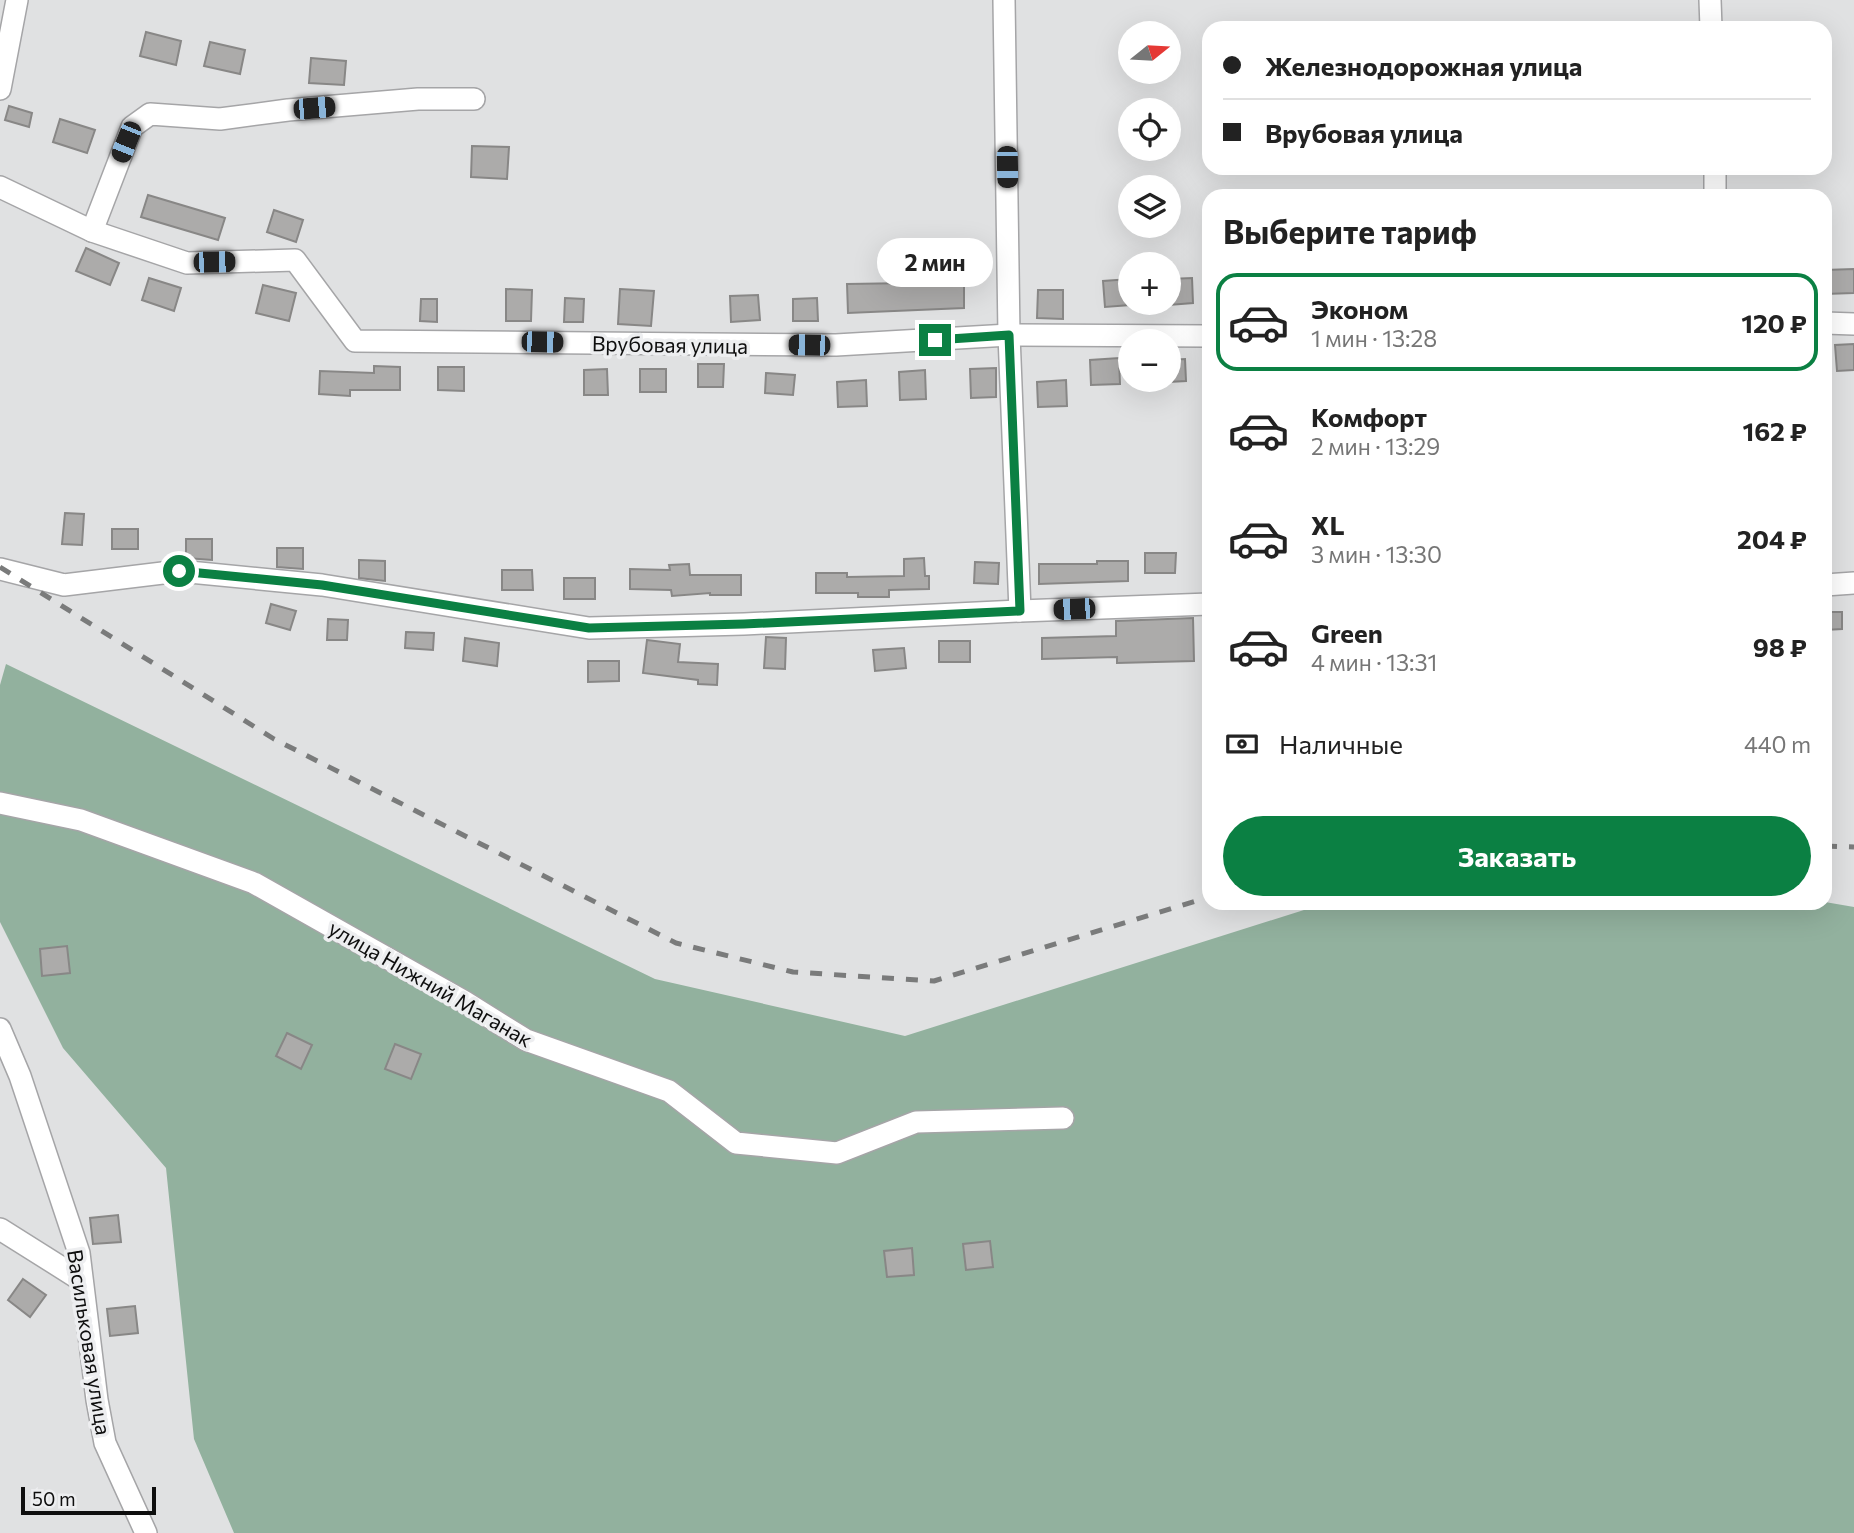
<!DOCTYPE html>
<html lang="ru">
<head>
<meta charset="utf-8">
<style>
	:root { --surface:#fff; --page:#f2f2f2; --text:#222; --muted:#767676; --line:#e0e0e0; --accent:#0b8043 }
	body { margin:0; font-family:Commissioner,sans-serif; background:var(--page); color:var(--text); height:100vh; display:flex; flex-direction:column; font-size:26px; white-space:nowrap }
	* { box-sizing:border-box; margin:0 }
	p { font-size:23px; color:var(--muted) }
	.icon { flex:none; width:38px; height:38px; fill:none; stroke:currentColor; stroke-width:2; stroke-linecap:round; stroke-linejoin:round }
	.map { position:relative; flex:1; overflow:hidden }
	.details { position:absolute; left:1202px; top:189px; width:630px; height:721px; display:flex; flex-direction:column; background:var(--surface); border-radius:21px; box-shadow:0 7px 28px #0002 }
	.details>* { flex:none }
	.banner { position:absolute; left:1202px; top:21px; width:630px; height:154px; border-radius:21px; box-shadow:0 7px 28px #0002; display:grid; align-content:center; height:154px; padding:0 21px; background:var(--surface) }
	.needle { width:46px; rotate:72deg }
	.controls { position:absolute; left:1118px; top:21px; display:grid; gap:14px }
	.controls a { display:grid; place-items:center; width:63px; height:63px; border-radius:50%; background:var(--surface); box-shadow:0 7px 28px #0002; font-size:35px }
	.scale { position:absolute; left:21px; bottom:18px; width:135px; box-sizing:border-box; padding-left:7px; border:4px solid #0e0e0e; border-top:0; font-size:19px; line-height:24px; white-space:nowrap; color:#0e0e0e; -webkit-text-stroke:5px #edeef0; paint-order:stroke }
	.end { position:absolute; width:32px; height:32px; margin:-16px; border:9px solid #0b8043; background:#fff; box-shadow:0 0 0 4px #fff }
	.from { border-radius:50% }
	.bubble { position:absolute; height:49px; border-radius:24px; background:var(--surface); box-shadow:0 7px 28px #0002; font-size:23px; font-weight:700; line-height:49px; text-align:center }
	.car { position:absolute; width:21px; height:42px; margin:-21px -10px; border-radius:9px; box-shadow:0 0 5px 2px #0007; background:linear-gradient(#222 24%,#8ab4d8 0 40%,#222 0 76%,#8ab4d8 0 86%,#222 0) }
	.banner b { display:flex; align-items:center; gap:24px; height:66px; font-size:26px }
	.banner b+b { border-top:2px solid var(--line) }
	.banner i { width:18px; height:18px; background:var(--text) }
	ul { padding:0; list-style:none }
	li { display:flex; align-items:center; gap:21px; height:98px; margin:0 14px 10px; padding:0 7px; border:4px solid transparent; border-radius:21px }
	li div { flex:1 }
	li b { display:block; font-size:26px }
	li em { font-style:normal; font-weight:700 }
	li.selected { border-color:var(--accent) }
	li>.icon { width:63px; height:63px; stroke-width:1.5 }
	h2 { padding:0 21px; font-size:32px; line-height:84px }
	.pay { display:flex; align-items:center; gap:18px; height:77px; padding:0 21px; font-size:26px }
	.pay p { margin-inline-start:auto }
	.cta { display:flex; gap:14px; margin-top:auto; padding:14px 21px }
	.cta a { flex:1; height:80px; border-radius:42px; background:var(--accent); color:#fff; font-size:28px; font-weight:700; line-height:80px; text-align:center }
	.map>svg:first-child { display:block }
	.forest { fill:#92b19e }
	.building { fill:#acabaa; stroke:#888786; stroke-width:2 }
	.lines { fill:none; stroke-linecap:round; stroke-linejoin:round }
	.street-casing { stroke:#a5a5a7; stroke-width:24 }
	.street { stroke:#fff; stroke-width:21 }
	.rail { stroke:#7a7b7b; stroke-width:5; stroke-dasharray:12 12; stroke-linecap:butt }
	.route { stroke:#0b8043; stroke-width:9 }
	.labels { text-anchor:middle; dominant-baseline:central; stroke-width:7; stroke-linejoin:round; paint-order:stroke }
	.street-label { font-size:21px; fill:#0e0e0e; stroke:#edeef0 }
</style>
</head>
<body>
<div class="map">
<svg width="1854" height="1533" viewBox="0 0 1854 1533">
	<rect width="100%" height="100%" fill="#e0e1e2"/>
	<polygon class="forest" points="6,664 655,979 905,1036 1326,903 1825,902 1854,907 1854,1533 234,1533 194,1439 166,1168 63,1048 0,922 0,685"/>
	<g class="building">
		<polygon points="146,32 181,41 176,65 140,56"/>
		<polygon points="210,42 245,50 240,74 204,66"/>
		<polygon points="311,58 346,61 344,85 309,83"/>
		<polygon points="9,106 32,113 29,127 5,120"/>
		<polygon points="60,119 95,130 87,153 53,142"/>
		<polygon points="472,146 509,147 507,179 471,177"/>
		<polygon points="148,195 225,218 218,240 141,217"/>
		<polygon points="274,210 303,220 296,242 267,232"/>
		<polygon points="86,248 119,263 110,285 76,271"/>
		<polygon points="1854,269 1854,293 1825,294 1825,270"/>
		<polygon points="149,278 181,288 174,311 142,300"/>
		<polygon points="1192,278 1193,303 1169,305 1169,279"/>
		<polygon points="1130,279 1130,305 1105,307 1103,281"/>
		<polygon points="911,283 911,286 964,285 964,308 848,313 847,284"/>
		<polygon points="263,285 296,293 289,321 256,313"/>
		<polygon points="506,289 532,290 531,321 506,321"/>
		<polygon points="620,289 654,291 651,326 618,324"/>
		<polygon points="1038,290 1063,290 1063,319 1037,318"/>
		<polygon points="758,295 760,320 731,322 730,296"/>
		<polygon points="565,298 584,299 583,322 564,322"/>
		<polygon points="817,298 818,321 793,321 793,299"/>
		<polygon points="421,299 437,299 437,322 420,321"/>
		<polygon points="1854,344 1854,370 1837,371 1835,345"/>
		<polygon points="1119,358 1120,384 1091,385 1090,360"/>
		<polygon points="1185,359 1186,381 1169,382 1169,360"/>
		<polygon points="698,364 724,364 723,387 698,387"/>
		<polygon points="374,366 400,367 400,390 350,390 350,396 319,394 320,371 374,373"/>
		<polygon points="438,367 464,367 464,391 438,390"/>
		<polygon points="996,368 996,397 971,398 970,369"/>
		<polygon points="607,369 608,395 584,395 584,370"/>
		<rect x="640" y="369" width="26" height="23"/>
		<polygon points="925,370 926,399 900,400 899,372"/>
		<polygon points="766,373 795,375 793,395 765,393"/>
		<polygon points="866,380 867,406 838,407 837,382"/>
		<polygon points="1066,380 1067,406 1038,407 1037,382"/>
		<polygon points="65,513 84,514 82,545 62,544"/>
		<rect x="112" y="529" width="26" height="20"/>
		<polygon points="186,539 212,539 212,560 186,558"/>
		<polygon points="277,548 303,548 303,569 277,567"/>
		<polygon points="1145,553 1176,553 1175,573 1145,573"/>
		<polygon points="924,558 925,576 929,576 929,589 889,590 889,597 858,597 858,593 816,593 816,573 847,573 847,577 904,576 904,559"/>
		<polygon points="359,560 385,561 385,581 359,578"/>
		<polygon points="1097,561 1128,561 1128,581 1039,584 1039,564 1097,564"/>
		<polygon points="975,562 999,563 998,584 974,583"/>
		<polygon points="689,564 690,575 741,575 741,595 710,595 710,593 672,596 671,590 630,589 630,569 670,570 669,565"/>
		<polygon points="502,570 532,570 533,590 502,590"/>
		<rect x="564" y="578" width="31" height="21"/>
		<polygon points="271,604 296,611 290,630 266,623"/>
		<polygon points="1825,612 1842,612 1842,629 1825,630"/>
		<polygon points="1193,618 1194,661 1117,663 1117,657 1042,659 1042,638 1116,636 1116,621"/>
		<polygon points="328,619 348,620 347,640 327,640"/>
		<polygon points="406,632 434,633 433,650 405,648"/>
		<polygon points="766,637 786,638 785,669 764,668"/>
		<polygon points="465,638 499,643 497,666 463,661"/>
		<polygon points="647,640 680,644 678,662 718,664 717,685 698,684 698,680 643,673"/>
		<rect x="939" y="641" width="31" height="21"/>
		<polygon points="904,648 906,668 875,671 873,650"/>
		<polygon points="588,661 619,661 619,681 588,682"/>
		<polygon points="67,946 70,973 42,976 40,949"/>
		<polygon points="287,1033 312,1045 301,1069 276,1056"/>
		<polygon points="395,1044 421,1054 411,1079 385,1069"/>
		<polygon points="118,1215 121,1242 93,1244 90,1218"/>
		<polygon points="990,1241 993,1267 966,1270 963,1244"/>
		<polygon points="912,1248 914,1275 887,1277 884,1251"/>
		<polygon points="23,1279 46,1295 30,1317 8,1300"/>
		<polygon points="135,1306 138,1333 110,1336 107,1309"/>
	</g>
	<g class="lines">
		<g class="street-casing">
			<g id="street">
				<polyline points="1004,0 1009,335 1020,611"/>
				<polyline points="1710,0 1711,28"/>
				<polyline points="0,89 17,0"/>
				<polyline points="1715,168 1715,196"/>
				<polyline points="0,187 92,231 187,263 295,260 355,341 836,345 1009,335 1209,336"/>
				<polyline points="92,231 132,127 150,114 220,119 288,110 418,99 474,99"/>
				<polyline points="1825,323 1854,324"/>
				<polyline points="0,569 64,585 179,571 322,585 589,628 744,624 1020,611 1209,604"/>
				<polyline points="1825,585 1854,583"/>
				<polyline points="0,803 81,820 254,883 465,1002 526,1040 669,1091 736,1143 837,1153 916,1122 1063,1118"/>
				<polyline points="0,1029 20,1076 79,1253 97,1400 105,1443 146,1533"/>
				<polyline points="0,1229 81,1280"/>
			</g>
		</g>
		<use href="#street" class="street"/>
		<g class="rail">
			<polyline points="0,567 274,739 676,943 793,972 934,981 1209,897"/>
			<polyline points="1825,846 1854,847"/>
		</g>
	</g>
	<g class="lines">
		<polyline class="route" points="179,571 322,585 589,628 744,624 1020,611 1009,335 935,340"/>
	</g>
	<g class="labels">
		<g class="street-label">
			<text transform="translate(670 344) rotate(1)">Врубовая улица</text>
			<text transform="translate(431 983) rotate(30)">улица Нижний Маганак</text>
			<text transform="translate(90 1342) rotate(81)">Васильковая улица</text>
		</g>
	</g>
</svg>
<div class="controls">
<a><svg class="needle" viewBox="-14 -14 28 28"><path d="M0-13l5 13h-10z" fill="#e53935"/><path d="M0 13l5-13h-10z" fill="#767676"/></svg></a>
<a><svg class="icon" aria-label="locate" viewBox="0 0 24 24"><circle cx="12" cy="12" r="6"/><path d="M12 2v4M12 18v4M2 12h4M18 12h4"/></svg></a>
<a><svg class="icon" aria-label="layers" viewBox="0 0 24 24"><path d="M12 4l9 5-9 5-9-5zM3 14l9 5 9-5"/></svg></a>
<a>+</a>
<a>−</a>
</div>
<div class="scale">50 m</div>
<i class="end from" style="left:179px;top:571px"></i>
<i class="end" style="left:935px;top:340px"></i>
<div class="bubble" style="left:877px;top:238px;width:116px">2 мин</div>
<i class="car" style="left:314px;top:108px;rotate:85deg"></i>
<i class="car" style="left:126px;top:142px;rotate:202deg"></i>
<i class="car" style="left:1007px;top:167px;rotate:179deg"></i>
<i class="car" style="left:214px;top:262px;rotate:89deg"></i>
<i class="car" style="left:542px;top:342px;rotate:91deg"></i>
<i class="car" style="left:809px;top:345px;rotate:271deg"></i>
<i class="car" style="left:1074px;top:609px;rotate:268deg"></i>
<div class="banner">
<b><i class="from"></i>Железнодорожная улица</b>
<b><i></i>Врубовая улица</b>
</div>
<section class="details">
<h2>Выберите тариф</h2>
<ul>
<li class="selected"><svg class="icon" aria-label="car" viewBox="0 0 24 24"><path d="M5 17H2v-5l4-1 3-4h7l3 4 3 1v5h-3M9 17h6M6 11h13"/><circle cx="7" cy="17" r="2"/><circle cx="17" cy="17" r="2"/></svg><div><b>Эконом</b><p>1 мин · 13:28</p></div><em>120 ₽</em></li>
<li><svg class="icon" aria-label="car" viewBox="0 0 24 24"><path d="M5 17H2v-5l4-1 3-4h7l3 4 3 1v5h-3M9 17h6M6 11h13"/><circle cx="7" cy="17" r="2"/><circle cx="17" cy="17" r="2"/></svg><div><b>Комфорт</b><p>2 мин · 13:29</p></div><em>162 ₽</em></li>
<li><svg class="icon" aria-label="car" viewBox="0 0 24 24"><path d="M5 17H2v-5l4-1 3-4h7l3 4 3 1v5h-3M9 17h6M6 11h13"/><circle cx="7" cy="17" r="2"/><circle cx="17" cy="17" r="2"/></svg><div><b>XL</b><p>3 мин · 13:30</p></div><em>204 ₽</em></li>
<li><svg class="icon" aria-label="car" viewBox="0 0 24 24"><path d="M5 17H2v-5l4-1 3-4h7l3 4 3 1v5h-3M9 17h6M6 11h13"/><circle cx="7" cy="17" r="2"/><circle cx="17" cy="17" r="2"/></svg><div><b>Green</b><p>4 мин · 13:31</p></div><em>98 ₽</em></li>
</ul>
<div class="pay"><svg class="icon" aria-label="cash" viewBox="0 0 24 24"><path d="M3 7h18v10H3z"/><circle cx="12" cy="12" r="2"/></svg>Наличные<p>440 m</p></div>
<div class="cta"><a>Заказать</a></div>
</section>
</div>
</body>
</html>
